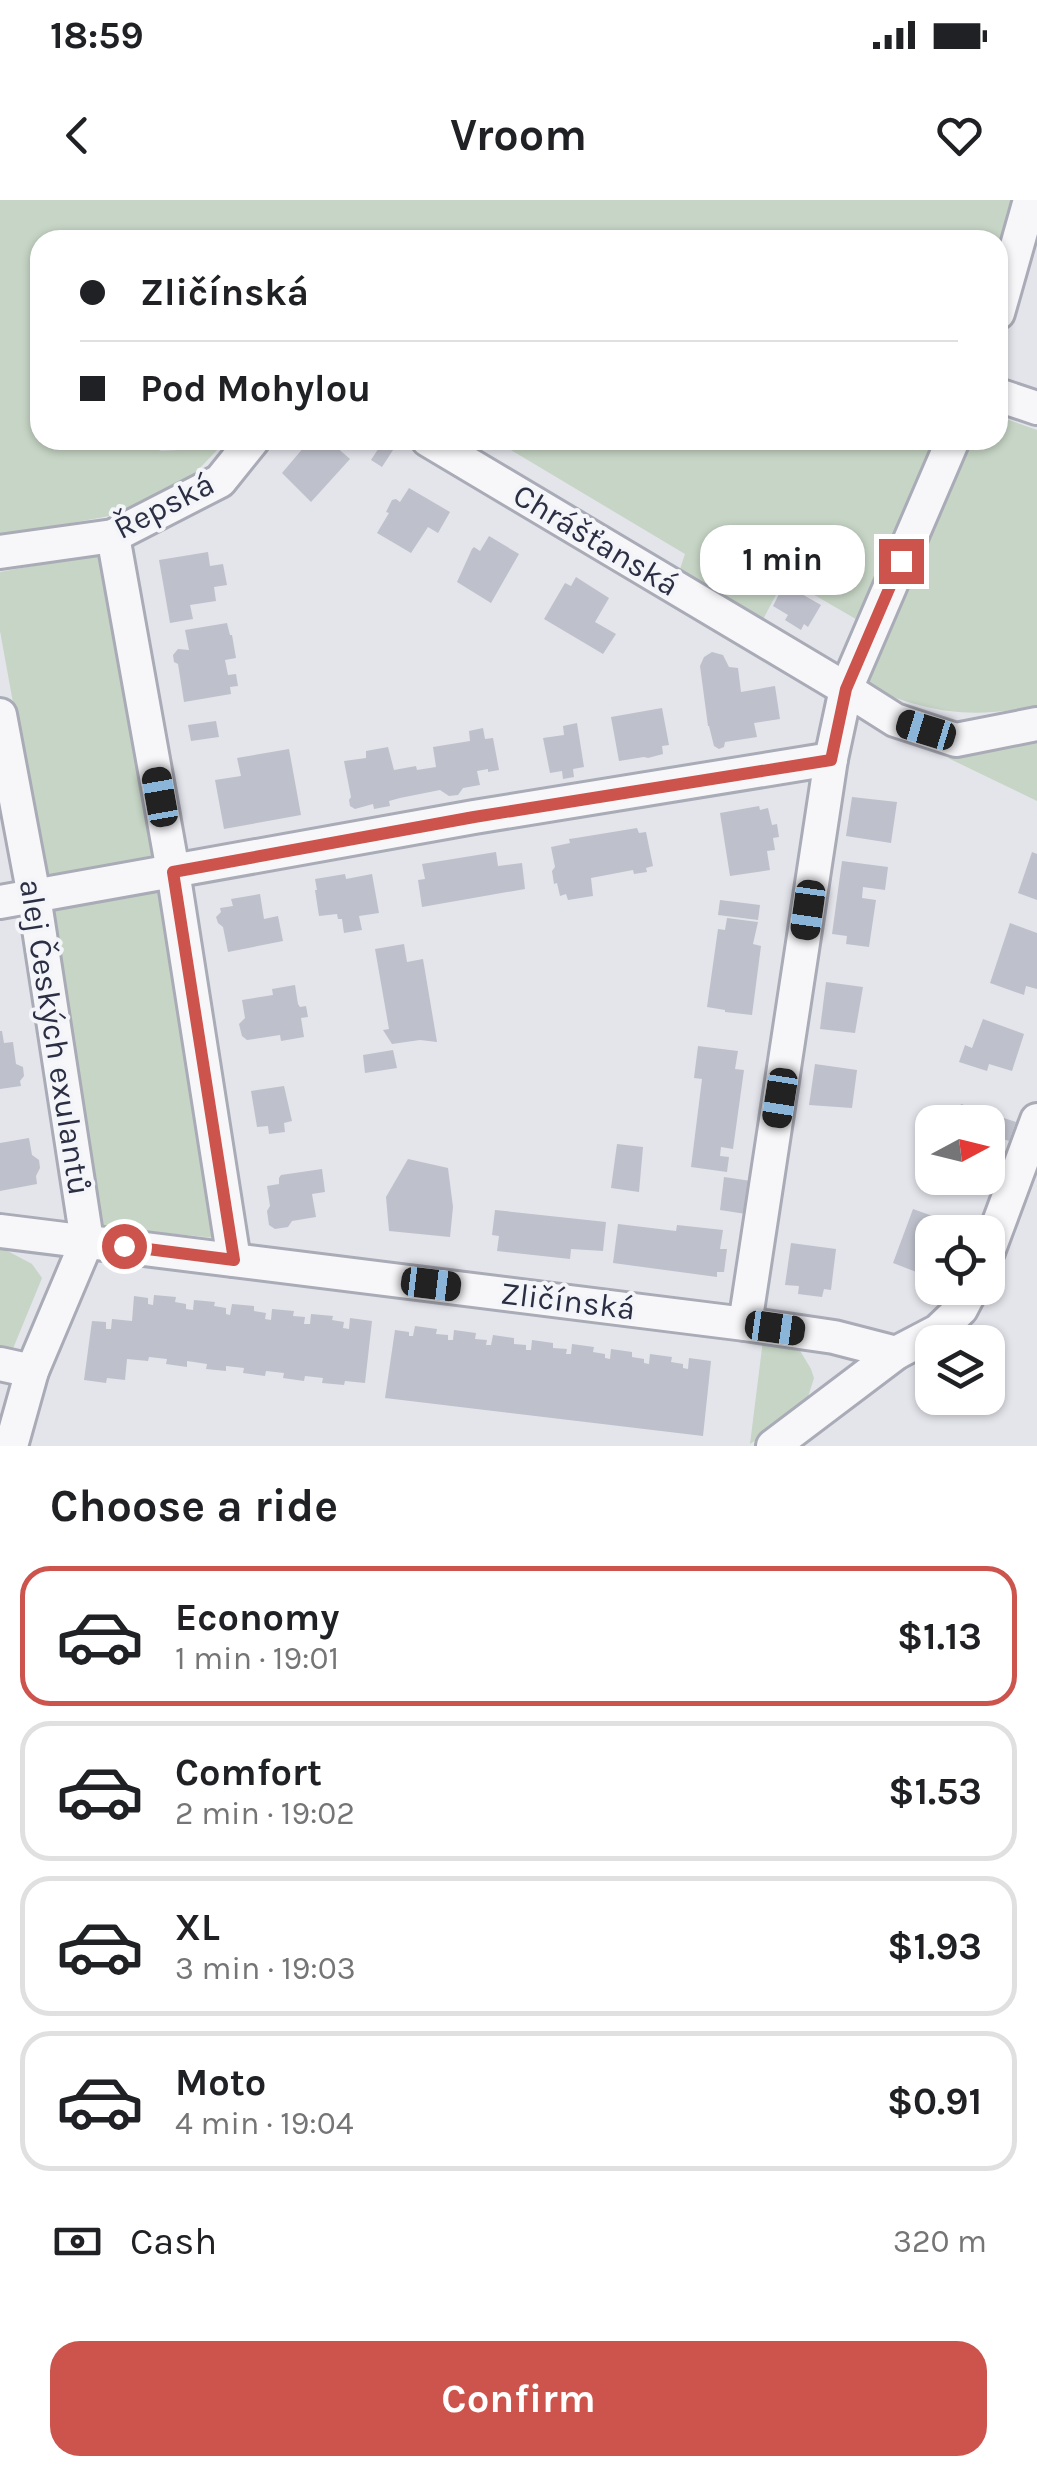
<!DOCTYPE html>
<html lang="en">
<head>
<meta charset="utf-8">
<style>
	:root { --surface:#fff; --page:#f2f2f2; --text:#202124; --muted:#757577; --line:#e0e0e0; --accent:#cc544d }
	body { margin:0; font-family:Karla,sans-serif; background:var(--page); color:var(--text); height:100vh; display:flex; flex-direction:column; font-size:38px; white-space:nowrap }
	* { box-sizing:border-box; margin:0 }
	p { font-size:32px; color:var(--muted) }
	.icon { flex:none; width:55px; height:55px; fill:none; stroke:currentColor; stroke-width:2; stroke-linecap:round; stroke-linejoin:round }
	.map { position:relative; height:1246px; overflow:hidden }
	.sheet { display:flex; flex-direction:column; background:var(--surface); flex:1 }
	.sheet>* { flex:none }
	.guide { position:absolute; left:30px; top:30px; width:978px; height:220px; border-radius:30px; box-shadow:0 2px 8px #0004; display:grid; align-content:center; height:220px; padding:0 50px; background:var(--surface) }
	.needle { width:65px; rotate:83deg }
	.fabs { position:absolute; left:915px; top:905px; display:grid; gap:20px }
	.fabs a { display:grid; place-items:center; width:90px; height:90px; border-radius:20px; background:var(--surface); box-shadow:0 2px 8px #0004; font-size:50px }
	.end { position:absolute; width:45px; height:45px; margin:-22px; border:12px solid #cc544d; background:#fff; box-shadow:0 0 0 5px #fff }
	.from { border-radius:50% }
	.bubble { position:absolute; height:70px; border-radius:30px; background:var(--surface); box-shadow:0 2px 8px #0004; font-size:32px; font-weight:700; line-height:70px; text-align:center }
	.car { position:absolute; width:30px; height:60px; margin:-30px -15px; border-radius:12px; box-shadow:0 0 8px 2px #0007; background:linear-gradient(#222 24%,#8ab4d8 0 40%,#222 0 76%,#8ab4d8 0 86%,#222 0) }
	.guide b { display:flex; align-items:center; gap:35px; height:95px; font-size:38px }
	.guide b+b { border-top:2px solid var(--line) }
	.guide i { width:25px; height:25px; background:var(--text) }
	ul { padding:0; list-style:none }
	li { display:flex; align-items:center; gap:30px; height:140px; margin:0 20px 15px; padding:0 30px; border:5px solid var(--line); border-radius:30px }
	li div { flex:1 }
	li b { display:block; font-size:38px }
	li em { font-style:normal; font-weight:700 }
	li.current { border-color:var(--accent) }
	li>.icon { width:90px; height:90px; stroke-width:1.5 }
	h2 { padding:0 50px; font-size:45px; line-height:120px }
	.pay { display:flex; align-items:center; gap:25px; height:110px; padding:0 50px; font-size:38px }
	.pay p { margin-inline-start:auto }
	.primary-button { display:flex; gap:20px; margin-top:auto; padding:20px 50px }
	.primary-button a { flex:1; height:115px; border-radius:30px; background:var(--accent); color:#fff; font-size:40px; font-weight:700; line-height:115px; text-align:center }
	.status { display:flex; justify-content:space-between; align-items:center; height:70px; padding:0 50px; background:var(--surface); direction:ltr }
	.status svg { height:28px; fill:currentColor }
	header { display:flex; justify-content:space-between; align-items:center; height:130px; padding:0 50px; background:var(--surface); font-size:45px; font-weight:700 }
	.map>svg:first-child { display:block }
	.green { fill:#c6d5c5 }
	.building { fill:#bec0cb }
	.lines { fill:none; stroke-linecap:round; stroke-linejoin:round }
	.minor-casing { stroke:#a9abb6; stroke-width:38 }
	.minor { stroke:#f7f7fa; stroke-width:32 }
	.route { stroke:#cc544d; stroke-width:12 }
	.labels { text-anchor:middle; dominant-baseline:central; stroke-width:8; stroke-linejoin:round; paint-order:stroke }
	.street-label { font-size:32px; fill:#2c2f44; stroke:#f4f5f9 }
</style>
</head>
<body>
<div class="status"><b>18:59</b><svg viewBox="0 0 49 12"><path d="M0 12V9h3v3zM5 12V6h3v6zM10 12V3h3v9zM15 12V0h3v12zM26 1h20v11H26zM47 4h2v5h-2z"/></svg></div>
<header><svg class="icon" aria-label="back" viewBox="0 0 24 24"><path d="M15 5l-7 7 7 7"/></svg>Vroom<svg class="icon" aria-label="heart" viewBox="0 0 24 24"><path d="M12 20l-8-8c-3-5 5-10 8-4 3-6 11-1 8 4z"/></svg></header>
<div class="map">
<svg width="1037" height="1246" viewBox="0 0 1037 1246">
	<rect width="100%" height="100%" fill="#e4e5eb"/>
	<g class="green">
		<polygon points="0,0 1024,0 998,79 998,40 40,40 40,240 186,240 159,251 219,248 196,272 126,313 0,336"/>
		<path d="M998 216 1037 230V506C967 519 932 513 866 487L964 240H998Z"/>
		<polygon points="494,240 939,240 861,422 785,378 761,423 678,375 685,354"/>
		<polygon points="103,353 155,663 45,679 0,431 0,372"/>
		<polygon points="1037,540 1037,601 948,558"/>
		<polygon points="158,690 217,1038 102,1027 50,708"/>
		<polygon points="0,1047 32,1064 42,1078 12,1151 0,1155"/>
		<polygon points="763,1140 791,1144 799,1149 811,1169 814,1178 808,1197 795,1214 750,1244"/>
	</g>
	<g class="building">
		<polygon points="310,240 339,240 334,245 350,259 311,302 282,273"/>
		<polygon points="384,240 395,247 382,267 371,260"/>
		<polygon points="409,288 450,312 438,333 428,327 411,353 377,333 389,313 386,312 392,300 396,299 400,302"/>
		<polygon points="489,336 519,354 491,403 457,382 472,349 474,347 480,351"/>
		<polygon points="208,352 210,366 223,364 227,385 214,387 216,401 190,405 193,419 170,423 159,360"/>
		<polygon points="576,377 609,398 595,422 616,434 603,454 544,419 565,383 571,386"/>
		<polygon points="784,384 821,405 808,427 804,424 801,430 785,420 788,415 773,406"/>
		<polygon points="227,423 230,435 232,435 236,458 225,460 228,475 236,474 238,486 230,487 231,494 184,502 178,464 174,462 173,455 178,449 189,450 185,430"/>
		<polygon points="712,452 723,455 729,467 738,468 741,492 775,486 780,519 754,523 757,537 725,542 724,547 719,549 714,546 709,526 708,526 700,466 704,457"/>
		<polygon points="662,508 669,545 662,546 663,554 648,558 644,557 619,561 611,517"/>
		<polygon points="216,521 219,537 191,541 188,525"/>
		<polygon points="577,523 584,567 573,569 574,577 563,579 562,571 550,573 543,538 564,535 563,526"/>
		<polygon points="483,528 485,539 493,538 499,570 488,572 488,569 477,571 480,585 463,588 458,595 449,596 440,590 400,598 389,601 390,606 374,609 373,604 355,609 350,606 349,600 351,597 344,561 366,558 366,551 388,547 394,570 416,566 417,570 436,567 433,547 470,541 469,531"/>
		<polygon points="289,549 301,615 224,629 215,580 241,576 237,558"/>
		<polygon points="852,597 897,602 891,643 846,636"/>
		<polygon points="759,606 760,610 768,608 772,625 777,624 779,637 773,638 775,650 767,651 770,670 730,676 720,613"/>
		<polygon points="637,628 639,633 646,632 653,666 646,668 647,672 634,674 633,670 591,678 593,696 568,700 566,694 560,696 557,683 554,684 552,671 555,667 551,647 570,643 569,639 576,638"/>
		<polygon points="496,652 498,666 522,663 525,689 422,707 418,680 425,679 422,664"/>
		<polygon points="1032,652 1037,654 1037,700 1018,693"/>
		<polygon points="842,661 888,667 885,690 863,687 862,698 876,700 869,747 846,744 847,736 832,734"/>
		<polygon points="345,674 346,679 372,674 379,713 359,716 362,730 344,733 342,719 338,719 337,714 319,716 315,690 317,690 315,679"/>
		<polygon points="260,694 264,719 278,716 283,741 228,752 223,727 218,723 216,717 221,712 220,708 233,706 231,699"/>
		<polygon points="720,700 760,705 758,720 718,715"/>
		<polygon points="727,718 758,722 753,744 761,746 752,815 725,812 725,810 707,807 718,729 725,730"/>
		<polygon points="1010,723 1037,733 1037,789 1026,786 1024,795 990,783"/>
		<polygon points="404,744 407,762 423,759 437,842 420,840 392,844 383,830 389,829 375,749"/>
		<polygon points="826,782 863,787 855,833 820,829"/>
		<polygon points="295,785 298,804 300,807 306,806 308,817 301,818 304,837 281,841 280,835 247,840 242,836 239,824 245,818 242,800 273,795 272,789"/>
		<polygon points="983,819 1024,834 1012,871 989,864 987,871 959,862 965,845 972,848"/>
		<polygon points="0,831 2,831 4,843 13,842 16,864 23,867 24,876 20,881 21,886 0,889"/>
		<polygon points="698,846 738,851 735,869 744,870 733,949 721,947 720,956 729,957 727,972 691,967 702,879 694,878"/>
		<polygon points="393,850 397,868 365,873 363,855"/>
		<polygon points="815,864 857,870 852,908 809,905"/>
		<polygon points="284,886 292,921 284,923 285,932 269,934 268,926 257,927 251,891"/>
		<polygon points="961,904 1016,922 1009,941 988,934 988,922 954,922"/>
		<polygon points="29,938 32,955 39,960 40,968 36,976 37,984 0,991 0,943"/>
		<polygon points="617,944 643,947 639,992 611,988"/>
		<polygon points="408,959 448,968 453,1007 450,1037 389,1031 386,997"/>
		<polygon points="322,969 325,992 312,994 316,1017 292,1021 288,1027 275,1029 269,1025 267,1011 270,1006 267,986 279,984 279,978 281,975"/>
		<polygon points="724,977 751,981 746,1014 720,1010"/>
		<polygon points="913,1009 955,1024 952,1032 932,1032 932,1078 893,1063"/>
		<polygon points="495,1010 606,1022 603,1051 571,1049 570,1059 497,1051 499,1036 492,1035"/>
		<polygon points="618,1024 676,1031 677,1025 723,1030 720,1049 727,1049 724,1072 717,1072 717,1077 613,1063"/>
		<polygon points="791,1043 836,1049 831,1090 824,1089 822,1097 798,1094 799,1086 785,1085"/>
		<polygon points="154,1095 176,1097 175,1102 186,1104 186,1109 193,1110 194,1100 215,1102 214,1106 226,1108 226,1114 230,1115 232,1104 254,1106 254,1111 266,1113 265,1119 271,1120 272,1109 294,1111 293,1116 305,1117 304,1124 310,1124 311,1114 333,1116 332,1120 344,1122 343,1128 349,1129 350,1118 372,1121 365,1183 345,1181 344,1185 322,1183 323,1178 305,1176 304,1181 283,1178 284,1173 266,1171 265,1176 243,1173 244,1168 226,1166 226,1171 206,1169 207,1164 187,1161 187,1167 166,1164 167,1159 149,1157 148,1161 127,1159 125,1180 107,1178 106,1183 84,1180 92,1121 106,1122 106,1129 111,1129 112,1119 132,1121 134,1096 148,1098 148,1104 153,1105"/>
		<polygon points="415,1126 437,1129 436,1134 448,1135 448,1140 453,1140 454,1130 476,1133 475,1139 487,1140 486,1145 491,1145 493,1135 514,1138 514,1144 526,1145 526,1150 531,1150 532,1140 553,1143 553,1148 567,1149 566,1154 571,1154 572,1144 594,1147 593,1152 605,1154 605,1158 610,1159 611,1149 632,1152 632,1157 644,1159 644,1163 649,1164 650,1154 672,1157 671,1162 683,1164 683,1168 688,1169 689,1158 711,1161 703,1236 385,1198 395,1130 409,1132 409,1136 413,1136"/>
	</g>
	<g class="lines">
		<g class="minor-casing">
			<g id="minor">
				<polyline points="998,113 1030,0"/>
				<polyline points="998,195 1037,208"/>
				<polyline points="428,240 846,489 895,520 956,540 1037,524"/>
				<polyline points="113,336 173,671 234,1060"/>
				<polyline points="0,352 113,336 220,281 253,240"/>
				<polyline points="0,515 34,696 87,1041 32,1171 11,1246"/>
				<polyline points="0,702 474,617 831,559"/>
				<polyline points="0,1031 745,1124 834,1137 896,1153"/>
				<polyline points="988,1052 1037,920"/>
				<polyline points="745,1124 831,559 846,489 953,240"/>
				<polyline points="0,1164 32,1171"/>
				<polyline points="773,1246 896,1153 938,1131 961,1109 972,1088"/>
			</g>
		</g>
		<use href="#minor" class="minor"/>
	</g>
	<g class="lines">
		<polyline class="route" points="124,1046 234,1060 173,672 474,617 831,560 846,489 901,361"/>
	</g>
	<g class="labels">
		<g class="street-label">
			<text transform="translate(164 306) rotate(-27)">Řepská</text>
			<text transform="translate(596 340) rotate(31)">Chrášťanská</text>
			<text transform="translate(55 837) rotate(81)">alej Českých exulantů</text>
			<text transform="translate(568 1101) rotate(7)">Zličínská</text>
		</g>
	</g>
</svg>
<div class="fabs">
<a><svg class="needle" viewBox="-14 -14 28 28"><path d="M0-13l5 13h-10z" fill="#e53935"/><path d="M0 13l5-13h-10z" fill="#757577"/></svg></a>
<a><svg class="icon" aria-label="locate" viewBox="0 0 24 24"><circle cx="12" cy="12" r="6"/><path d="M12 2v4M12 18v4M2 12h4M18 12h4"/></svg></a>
<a><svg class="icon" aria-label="layers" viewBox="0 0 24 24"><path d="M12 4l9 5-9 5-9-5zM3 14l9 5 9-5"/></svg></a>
</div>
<i class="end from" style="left:124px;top:1046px"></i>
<i class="end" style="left:901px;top:361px"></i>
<div class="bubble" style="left:700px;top:325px;width:165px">1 min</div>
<i class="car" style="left:926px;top:530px;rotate:287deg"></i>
<i class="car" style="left:160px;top:597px;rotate:350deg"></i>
<i class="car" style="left:808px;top:710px;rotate:188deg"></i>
<i class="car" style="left:780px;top:898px;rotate:189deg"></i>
<i class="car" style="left:431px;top:1084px;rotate:97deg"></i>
<i class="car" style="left:775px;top:1128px;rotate:98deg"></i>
<div class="guide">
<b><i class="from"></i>Zličínská</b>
<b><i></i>Pod Mohylou</b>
</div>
</div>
<section class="sheet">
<h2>Choose a ride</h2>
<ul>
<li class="current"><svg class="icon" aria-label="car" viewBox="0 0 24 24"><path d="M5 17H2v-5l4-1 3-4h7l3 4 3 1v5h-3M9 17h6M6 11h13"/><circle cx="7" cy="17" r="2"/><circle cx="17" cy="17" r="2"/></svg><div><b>Economy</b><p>1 min · 19:01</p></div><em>$1.13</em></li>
<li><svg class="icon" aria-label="car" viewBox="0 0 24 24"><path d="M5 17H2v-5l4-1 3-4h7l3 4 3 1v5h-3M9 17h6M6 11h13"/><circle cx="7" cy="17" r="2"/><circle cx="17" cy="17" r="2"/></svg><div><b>Comfort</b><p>2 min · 19:02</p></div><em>$1.53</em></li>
<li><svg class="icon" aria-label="car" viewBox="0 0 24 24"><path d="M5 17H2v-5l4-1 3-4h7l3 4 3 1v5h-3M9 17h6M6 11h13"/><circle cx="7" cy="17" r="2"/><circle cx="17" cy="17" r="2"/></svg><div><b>XL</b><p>3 min · 19:03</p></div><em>$1.93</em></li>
<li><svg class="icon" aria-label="car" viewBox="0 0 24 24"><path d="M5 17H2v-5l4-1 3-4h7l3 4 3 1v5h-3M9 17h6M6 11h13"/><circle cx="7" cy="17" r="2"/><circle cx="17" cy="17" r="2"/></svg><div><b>Moto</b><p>4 min · 19:04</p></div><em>$0.91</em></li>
</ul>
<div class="pay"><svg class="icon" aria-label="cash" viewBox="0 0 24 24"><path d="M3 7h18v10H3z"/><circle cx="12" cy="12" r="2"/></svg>Cash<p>320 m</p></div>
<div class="primary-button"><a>Confirm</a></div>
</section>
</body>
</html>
